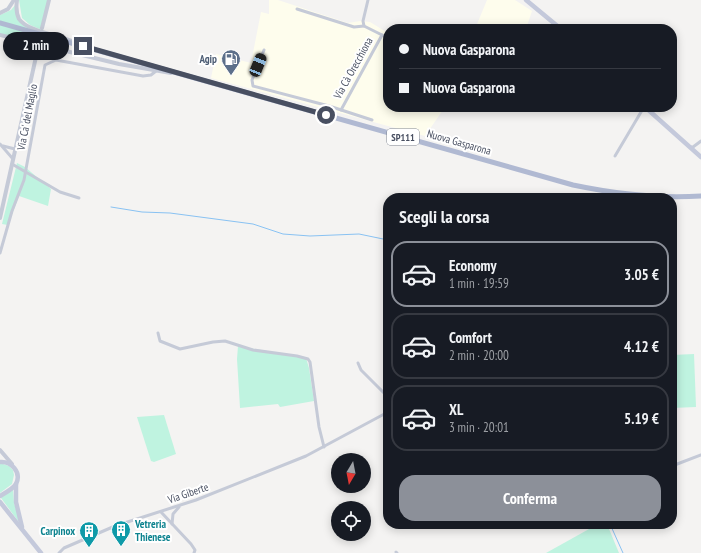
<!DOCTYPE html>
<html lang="it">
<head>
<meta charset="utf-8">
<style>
	:root { --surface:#171b24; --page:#20242c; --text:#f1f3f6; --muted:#9ea1a6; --line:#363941; --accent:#8c9099 }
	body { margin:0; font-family:"PT Sans Narrow",sans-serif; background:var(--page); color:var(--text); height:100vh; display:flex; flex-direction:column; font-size:15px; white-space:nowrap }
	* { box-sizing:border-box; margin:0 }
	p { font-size:13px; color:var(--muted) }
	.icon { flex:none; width:22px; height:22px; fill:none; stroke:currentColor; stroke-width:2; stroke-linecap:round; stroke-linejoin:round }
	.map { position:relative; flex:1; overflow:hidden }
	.details { position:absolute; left:383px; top:193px; width:294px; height:336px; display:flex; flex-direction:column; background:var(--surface); border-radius:16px; box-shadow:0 2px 10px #0003 }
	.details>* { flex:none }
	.banner { position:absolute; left:383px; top:24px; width:294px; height:88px; border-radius:16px; box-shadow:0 2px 10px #0003; display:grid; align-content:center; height:88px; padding:0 16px; background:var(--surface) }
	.needle { width:26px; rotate:190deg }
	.controls { position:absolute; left:331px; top:453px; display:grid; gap:8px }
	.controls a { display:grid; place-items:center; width:40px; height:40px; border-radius:50%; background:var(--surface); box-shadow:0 2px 10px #0003; font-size:20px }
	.end { position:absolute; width:18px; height:18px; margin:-9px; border:5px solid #484f61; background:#fff; box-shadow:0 0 0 2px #fff }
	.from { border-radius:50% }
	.bubble { position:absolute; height:28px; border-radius:14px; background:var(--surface); box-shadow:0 2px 10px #0003; font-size:13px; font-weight:700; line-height:28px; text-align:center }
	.car { position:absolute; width:12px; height:24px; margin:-12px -6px; border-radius:5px; box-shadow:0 0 3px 1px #0007; background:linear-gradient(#222 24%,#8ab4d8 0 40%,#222 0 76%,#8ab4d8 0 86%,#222 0) }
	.banner b { display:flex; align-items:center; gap:14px; height:38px; font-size:15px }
	.banner b+b { border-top:1px solid var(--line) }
	.banner i { width:10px; height:10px; background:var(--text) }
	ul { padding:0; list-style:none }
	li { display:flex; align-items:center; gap:12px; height:66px; margin:0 8px 6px; padding:0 8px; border:2px solid var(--line); border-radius:16px }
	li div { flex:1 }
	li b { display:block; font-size:15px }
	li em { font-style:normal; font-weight:700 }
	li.current { border-color:var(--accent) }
	li>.icon { width:36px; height:36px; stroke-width:1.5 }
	h2 { padding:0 16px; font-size:18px; line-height:48px }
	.button { display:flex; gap:8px; margin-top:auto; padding:8px 16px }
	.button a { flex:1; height:46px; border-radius:16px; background:var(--accent); color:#fff; font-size:16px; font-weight:700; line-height:46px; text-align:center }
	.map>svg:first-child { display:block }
	.commercial { fill:#fefded }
	.green { fill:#bff3e0 }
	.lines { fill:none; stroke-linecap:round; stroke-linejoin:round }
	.stream { stroke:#89c2f3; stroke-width:1 }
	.minor { stroke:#c5cad7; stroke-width:3 }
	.tertiary { stroke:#c5cad7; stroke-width:4 }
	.secondary { stroke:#c4c9db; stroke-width:4.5 }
	.primary { stroke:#b0b9d2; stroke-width:5 }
	.route { stroke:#484f61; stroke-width:5 }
	.labels { text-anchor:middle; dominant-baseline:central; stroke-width:4; stroke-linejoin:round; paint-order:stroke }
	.shield { fill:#fff; stroke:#7f8490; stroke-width:1 }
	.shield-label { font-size:10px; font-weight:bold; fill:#484f61 }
	.service-label { font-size:11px; font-weight:bold; fill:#4e5e75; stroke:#fff; text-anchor:end }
	.street-label { font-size:11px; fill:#484f61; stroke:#fff }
	.culture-label { font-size:11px; font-weight:bold; fill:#0d838f; stroke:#fff; text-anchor:start }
</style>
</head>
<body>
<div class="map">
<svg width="701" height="553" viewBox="0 0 701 553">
	<rect width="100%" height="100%" fill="#f4f3f2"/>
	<g class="commercial">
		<polygon points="269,0 278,0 348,23 360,21 370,22 388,33 388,107 445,107 425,136 211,78 216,54 251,63 261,12 269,14"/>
		<polygon points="487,0 515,0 532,11 526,29 475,29"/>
	</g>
	<g class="green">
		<polygon points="19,0 49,0 42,30 30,25 22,18"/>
		<polygon points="16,4 19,19 35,31 0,22 0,15 11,10"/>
		<polygon points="0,25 41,36 40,47 33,43 0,34"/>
		<polygon points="17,163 25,167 51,189 48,206 19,196 8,225 2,224"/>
		<polygon points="238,346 306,358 309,368 314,401 280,407 278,404 240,408 237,359"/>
		<polygon points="694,354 696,407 672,408 672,355"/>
		<polygon points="164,415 176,454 154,462 151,461 137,417"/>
		<polygon points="0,463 9,466 13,470 14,475 12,484 0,493"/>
		<polygon points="13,489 14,503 21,525 1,498"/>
		<polygon points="598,524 607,524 619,553 546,553"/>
	</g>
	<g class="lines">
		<g class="stream">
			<polyline points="111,207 142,212 170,213 253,224 283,234 310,236 359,234 388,240"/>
			<polyline points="610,524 623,553"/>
		</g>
		<g class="minor">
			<polyline points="368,0 363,21 364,26 388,38"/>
			<polyline points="297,9 354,27 364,26"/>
			<polyline points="264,50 252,80 253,86 329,106 372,120"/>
			<polyline points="341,110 382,35"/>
			<polyline points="0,144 13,159"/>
			<polyline points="3,146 15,149"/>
			<polyline points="690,147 693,147 701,141"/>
			<polyline points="615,156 644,107"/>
			<polyline points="12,164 60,192 79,198"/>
			<polyline points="0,253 12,211 24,180 45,65 56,60 143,76 151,75 156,71"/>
			<polyline points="158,333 160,341 180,349 213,342 225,341 253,350 297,356 308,359 310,362 319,427 324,447"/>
			<polyline points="358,363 361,370 388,397"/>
			<polyline points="672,466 701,455"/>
			<polyline points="161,512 191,544 195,550 194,553"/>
			<polyline points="172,524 173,514 179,507"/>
			<polyline points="396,552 397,553"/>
			<polyline points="59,553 64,548 115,526 196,500 306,456 388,412"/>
		</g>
		<g class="tertiary">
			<path d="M17 0C16 7 16 13 19 19 27 31 58 35 72 41"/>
			<polyline points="0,13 8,9 14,0"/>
			<polyline points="42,28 49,0"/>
			<polyline points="0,35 119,64 171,73"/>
			<polyline points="0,218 40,39"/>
			<polyline points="0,450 12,464"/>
		</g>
		<g class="secondary">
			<polyline points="526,0 561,29"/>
			<polyline points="645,107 701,157"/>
			<path d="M0 462C11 461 22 472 16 484 13 489 5 493 0 496"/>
			<polyline points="16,484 16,502 22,527"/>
			<polyline points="0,502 41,553"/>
		</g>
		<path class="primary" d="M0 23 573 185C616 194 657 199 701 196"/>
	</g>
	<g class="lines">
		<polyline class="route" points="83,46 326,115"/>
	</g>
	<defs>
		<g id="fuel-pin" transform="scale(1)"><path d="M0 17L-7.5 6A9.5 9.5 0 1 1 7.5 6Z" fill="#5c6f8a" stroke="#fff"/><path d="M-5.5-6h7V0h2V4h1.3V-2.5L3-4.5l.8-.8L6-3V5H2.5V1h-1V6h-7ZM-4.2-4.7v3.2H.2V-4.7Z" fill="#fff"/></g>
		<g id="building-pin" transform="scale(1)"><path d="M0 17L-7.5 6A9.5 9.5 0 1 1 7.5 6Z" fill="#0f9aa8" stroke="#fff"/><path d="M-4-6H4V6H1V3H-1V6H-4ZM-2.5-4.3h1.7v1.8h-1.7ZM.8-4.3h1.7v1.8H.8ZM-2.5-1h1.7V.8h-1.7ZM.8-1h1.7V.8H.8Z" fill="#fff"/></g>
	</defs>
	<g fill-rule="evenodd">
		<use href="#fuel-pin" x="231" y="59"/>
		<use href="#building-pin" x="121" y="530"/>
		<use href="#building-pin" x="89" y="531"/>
	</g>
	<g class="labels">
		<rect class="shield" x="387" y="129" width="32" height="16" rx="3"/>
		<g class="shield-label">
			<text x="403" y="137">SP111</text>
		</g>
		<g class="service-label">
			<text x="217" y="59">Agip</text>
		</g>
		<g class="street-label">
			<text transform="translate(353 68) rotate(-61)">Via Cà Orecchiona</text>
			<text transform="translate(27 117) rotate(-79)">Via Ca' del Maglio</text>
			<text transform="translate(459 142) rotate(16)">Nuova Gasparona</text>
			<text transform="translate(188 493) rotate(-19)">Via Giberte</text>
		</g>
		<g class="culture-label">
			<text x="135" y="524">Vetreria<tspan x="135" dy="13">Thienese</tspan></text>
			<text x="75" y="531" text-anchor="end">Carpinox</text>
		</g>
	</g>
</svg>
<div class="controls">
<a><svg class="needle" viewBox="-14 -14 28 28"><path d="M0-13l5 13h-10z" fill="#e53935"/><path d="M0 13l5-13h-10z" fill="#9ea1a6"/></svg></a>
<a><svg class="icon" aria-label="locate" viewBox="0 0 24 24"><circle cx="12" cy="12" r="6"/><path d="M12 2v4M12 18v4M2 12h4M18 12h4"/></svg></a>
</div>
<i class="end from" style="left:326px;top:115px"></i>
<i class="end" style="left:83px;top:46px"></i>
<div class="bubble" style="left:3px;top:32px;width:66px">2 min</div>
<i class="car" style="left:258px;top:65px;rotate:22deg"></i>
<div class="banner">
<b><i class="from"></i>Nuova Gasparona</b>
<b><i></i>Nuova Gasparona</b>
</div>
<section class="details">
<h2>Scegli la corsa</h2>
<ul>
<li class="current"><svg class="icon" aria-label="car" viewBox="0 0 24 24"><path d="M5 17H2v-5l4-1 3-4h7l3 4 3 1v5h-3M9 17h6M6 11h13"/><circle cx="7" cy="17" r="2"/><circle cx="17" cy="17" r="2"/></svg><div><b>Economy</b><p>1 min · 19:59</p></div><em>3.05 €</em></li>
<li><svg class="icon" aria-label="car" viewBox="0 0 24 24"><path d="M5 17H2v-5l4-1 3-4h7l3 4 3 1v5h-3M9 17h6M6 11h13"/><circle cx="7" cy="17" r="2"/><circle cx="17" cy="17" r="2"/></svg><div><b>Comfort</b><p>2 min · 20:00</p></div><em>4.12 €</em></li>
<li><svg class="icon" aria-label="car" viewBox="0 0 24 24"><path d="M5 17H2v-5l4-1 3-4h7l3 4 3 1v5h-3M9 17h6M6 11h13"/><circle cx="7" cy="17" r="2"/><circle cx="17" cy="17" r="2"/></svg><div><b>XL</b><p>3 min · 20:01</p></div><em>5.19 €</em></li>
</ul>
<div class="button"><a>Conferma</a></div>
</section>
</div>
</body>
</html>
